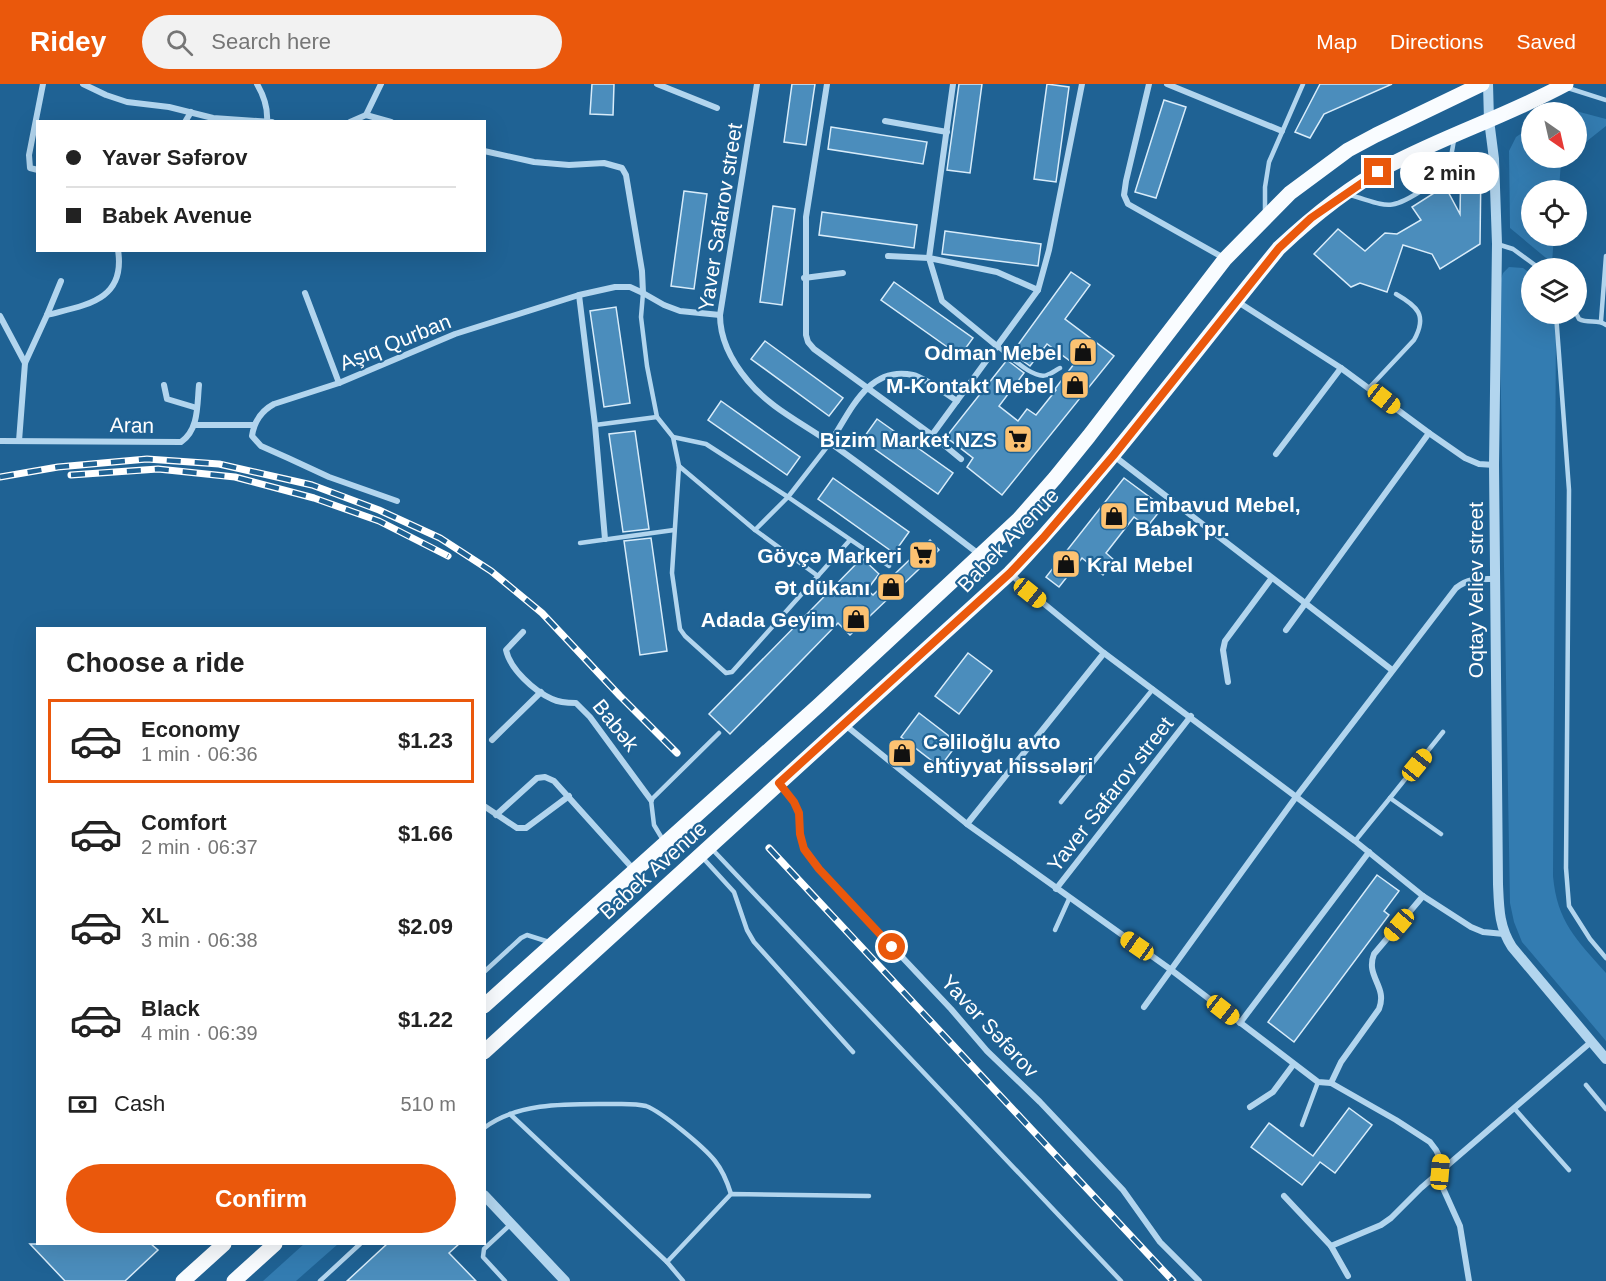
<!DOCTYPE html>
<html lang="en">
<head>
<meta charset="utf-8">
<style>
	:root { --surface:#fff; --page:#f2f2f2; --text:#222; --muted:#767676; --line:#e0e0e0; --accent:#ea580c }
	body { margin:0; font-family:Helvetica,sans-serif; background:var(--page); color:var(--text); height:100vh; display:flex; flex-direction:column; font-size:22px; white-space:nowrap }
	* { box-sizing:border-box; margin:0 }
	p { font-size:20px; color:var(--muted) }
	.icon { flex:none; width:33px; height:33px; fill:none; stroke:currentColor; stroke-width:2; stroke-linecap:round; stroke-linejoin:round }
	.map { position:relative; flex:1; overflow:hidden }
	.drawer { position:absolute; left:36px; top:543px; width:450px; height:618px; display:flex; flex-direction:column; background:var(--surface); border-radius:0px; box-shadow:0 6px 24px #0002 }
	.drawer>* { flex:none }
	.banner { position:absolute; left:36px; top:36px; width:450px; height:132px; border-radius:0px; box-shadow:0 6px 24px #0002; display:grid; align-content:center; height:132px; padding:0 30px; background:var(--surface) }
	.needle { width:39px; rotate:146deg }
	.fabs { position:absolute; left:1521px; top:18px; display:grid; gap:12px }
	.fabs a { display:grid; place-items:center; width:66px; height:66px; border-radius:50%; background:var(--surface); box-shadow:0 6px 24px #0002; font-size:30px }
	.end { position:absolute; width:27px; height:27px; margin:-14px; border:8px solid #ea580c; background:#fff; box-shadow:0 0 0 3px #fff }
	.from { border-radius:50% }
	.bubble { position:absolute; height:42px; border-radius:21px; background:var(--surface); box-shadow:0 6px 24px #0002; font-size:20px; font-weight:700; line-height:42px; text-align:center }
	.car { position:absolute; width:18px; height:36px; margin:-18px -9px; border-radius:8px; box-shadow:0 0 4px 2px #0007; background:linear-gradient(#f5c518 24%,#345 0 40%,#f5c518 0 76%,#345 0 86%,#f5c518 0) }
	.banner b { display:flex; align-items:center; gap:21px; height:57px; font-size:22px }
	.banner b+b { border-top:2px solid var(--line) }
	.banner i { width:15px; height:15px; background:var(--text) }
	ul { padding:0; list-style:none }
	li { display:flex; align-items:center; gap:18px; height:84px; margin:0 12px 9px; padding:0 18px; border:3px solid transparent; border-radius:0px }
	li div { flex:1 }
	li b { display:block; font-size:22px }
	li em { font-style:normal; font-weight:700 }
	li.current { border-color:var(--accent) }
	li>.icon { width:54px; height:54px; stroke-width:1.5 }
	h2 { padding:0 30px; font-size:27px; line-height:72px }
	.pay { display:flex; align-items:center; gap:15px; height:66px; padding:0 30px; font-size:22px }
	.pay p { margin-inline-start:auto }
	.action { display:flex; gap:12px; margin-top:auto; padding:12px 30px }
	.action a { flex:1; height:69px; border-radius:36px; background:var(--accent); color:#fff; font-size:24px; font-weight:700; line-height:69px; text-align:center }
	header { display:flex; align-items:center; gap:36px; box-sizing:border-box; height:84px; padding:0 30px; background:var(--accent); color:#fff }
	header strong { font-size:28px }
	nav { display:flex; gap:33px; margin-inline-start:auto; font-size:21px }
	.search { width:420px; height:54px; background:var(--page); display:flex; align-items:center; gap:15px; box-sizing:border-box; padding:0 21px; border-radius:33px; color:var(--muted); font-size:22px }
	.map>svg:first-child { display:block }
	.green { fill:#337cb1 }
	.building { fill:#4b8dbc; stroke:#d8ecfa; stroke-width:1.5 }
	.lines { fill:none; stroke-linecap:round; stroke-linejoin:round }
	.service { stroke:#b2d5ee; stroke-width:4.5 }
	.minor { stroke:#b2d5ee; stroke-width:6 }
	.tertiary { stroke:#b2d5ee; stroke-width:10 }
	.primary { stroke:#f9fcff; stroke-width:15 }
	.rail-casing { stroke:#fff; stroke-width:7 }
	.rail { stroke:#1f6294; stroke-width:4.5; stroke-dasharray:14; stroke-linecap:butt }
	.route { stroke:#ea580c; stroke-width:8 }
	.labels { text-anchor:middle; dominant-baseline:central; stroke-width:4.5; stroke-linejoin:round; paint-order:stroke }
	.street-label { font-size:21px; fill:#fff; stroke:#1f6294 }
	.poi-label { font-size:21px; font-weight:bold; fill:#fff; stroke:#1f6294; text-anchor:end }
</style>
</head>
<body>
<header>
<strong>Ridey</strong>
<div class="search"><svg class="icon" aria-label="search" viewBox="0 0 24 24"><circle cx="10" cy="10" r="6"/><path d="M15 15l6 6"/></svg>Search here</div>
<nav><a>Map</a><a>Directions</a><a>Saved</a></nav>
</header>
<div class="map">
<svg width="1606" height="1197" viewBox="0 0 1606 1197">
	<rect width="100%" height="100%" fill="#1f6294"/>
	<g class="green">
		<polygon points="1559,26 1572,26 1606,35 1606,42 1577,65 1576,28 1554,28"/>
		<polygon points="1531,43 1532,74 1566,74 1561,77 1559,106 1532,106 1532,152 1554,152 1552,179 1510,144 1509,67 1516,53"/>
		<path d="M1509 183 1523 184 1531 190 1532 230H1556L1553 792C1557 838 1577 856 1606 889V957L1522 858 1514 838 1510 819 1499 201 1503 189Z"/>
		<polygon points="304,1160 338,1160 296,1197 263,1197"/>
	</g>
	<g class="building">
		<polygon points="592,0 614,0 613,31 590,30"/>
		<polygon points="792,0 815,0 806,61 784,58"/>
		<polygon points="959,0 982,0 970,89 947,86"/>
		<polygon points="1047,0 1069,3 1056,98 1034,95"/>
		<polygon points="1320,0 1392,0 1324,30 1310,54 1295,48"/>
		<polygon points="1164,16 1186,23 1156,114 1135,108"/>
		<polygon points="831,43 927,58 923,80 828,65"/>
		<polygon points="1468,72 1476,73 1481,81 1480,160 1440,185 1432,170 1403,161 1387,208 1360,199 1351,203 1314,170 1338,145 1365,167 1385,149 1397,150 1421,136 1412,123 1445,102 1460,130 1461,76"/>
		<polygon points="684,107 707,110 694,205 671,202"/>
		<polygon points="773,122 795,125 782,221 760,218"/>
		<polygon points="822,128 917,141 914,164 819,151"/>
		<polygon points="945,147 1041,160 1038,182 942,170"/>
		<polygon points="1071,188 1090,201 1065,235 1114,272 1002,411 967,383 973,374 946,353 1007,276 1024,289 999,322 1018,337 1027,325 1036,331 1056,306 1055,305 1074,280 1047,260 1030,282 1012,269"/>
		<polygon points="894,198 973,254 960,272 881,216"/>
		<polygon points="616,223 630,319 604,323 590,227"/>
		<polygon points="765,257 843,314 829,332 751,275"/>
		<polygon points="721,317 800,373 787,391 708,336"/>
		<polygon points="877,335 953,389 938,410 862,356"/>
		<polygon points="635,347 649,445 623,448 609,350"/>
		<polygon points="833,394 909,448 894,469 818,415"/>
		<polygon points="1124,394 1163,423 1147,443 1134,433 1106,469 1114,476 1103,491 1082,474 1059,503 1046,493"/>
		<polygon points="651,454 667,567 640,571 624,457"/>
		<polygon points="930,456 939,466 850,551 838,539 730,650 709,630 862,474 879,490 867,506 873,511"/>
		<polygon points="968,569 992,587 959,630 935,612"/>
		<polygon points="919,629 958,659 940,683 901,653"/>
		<polygon points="1377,791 1399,807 1384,827 1389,831 1294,958 1268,938"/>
		<polygon points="1349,1024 1372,1041 1335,1089 1320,1078 1302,1101 1251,1063 1269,1039 1313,1072"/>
		<polygon points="30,1160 151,1160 158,1166 125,1197 65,1197"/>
		<polygon points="387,1160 459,1160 449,1169 476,1197 347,1197"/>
	</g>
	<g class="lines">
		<g class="service">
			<polyline points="1568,4 1606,16"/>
			<path d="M1350 111C1388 122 1389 128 1424 105 1432 101 1442 96 1446 88 1451 79 1452 66 1454 56"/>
			<polyline points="1265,128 1265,103 1269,78 1303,0"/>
			<polyline points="1497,160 1513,165 1539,184"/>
			<polyline points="643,209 641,233 647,282 657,333 673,353"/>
			<path d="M1576 229 1579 235C1588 240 1598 235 1606 241"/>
			<polyline points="1556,230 1569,406 1566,784 1569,822 1590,855 1606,874"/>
			<polyline points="1601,237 1606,172"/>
			<path d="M998 263C1009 271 1033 296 1047 291 1051 290 1056 286 1060 284"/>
			<path d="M1369 304 1414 256C1428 231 1417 222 1396 210"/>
			<polyline points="595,341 657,333"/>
			<polyline points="679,382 755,446 818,492"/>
			<polyline points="755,446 788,413 830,359"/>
			<polyline points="850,456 732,588 726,589 685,552 680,545 672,489 679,382 673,353 706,360 788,413 889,482"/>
			<polyline points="580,459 674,446"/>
			<polyline points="1061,718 1153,605"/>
			<polyline points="1441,750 1390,714 1443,648"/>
			<polyline points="663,756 654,741 651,716 719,649"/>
			<polyline points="1355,757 1390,714"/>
			<polyline points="712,765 1121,1197"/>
			<polyline points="703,774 734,808 747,846 754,858 853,968"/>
			<polyline points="1055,846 1069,815"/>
			<polyline points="484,888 521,854 527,851 549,858"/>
			<polyline points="1586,1001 1606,1025"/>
			<polyline points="1514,1024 1569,1086"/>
			<polyline points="510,1030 667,1178 683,1197"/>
			<polyline points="1302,1041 1318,998"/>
			<path d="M484 1044C518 1018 569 1020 610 1020 621 1020 635 1019 646 1022 662 1028 704 1063 715 1077 723 1087 727 1097 731 1110"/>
			<polyline points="667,1178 731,1110 869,1112"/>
			<polyline points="320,1197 360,1160"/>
			<polyline points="505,1197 483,1173 484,1165 511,1140"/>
		</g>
		<g class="minor">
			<polyline points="83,0 106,11 127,18 169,23 213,34 272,38"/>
			<path d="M257 0C264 12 268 23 267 37"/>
			<polyline points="657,0 717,24"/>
			<path d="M757 0 720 231C720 256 732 278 748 297 769 323 802 339 829 358 880 394 930 433 980 471"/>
			<polyline points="827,0 806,133 806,251 808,258 814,265 932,351 961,375"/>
			<polyline points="953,0 929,174 997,188 1038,206"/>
			<polyline points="1149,0 1126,97 1124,111 1128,120 1224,174"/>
			<polyline points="1167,0 1282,47"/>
			<polyline points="366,31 381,0"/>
			<polyline points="885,37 947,48"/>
			<polyline points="185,38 191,28"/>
			<polyline points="350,38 366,31 391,38"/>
			<polyline points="484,67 534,78 569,81 604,79 622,84 626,91 642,187 643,209"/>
			<polyline points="38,86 30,84 29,71 43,0"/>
			<polyline points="888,172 929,174 942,217 998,263"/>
			<polyline points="804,194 843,189"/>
			<polyline points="305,209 339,299"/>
			<polyline points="579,211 595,341 605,455"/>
			<polyline points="1238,218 1341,284 1429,349 1465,374 1479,380 1494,381"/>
			<path d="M47 231C85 221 126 217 118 166"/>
			<polyline points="0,232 25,279"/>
			<polyline points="164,301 167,315 197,324"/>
			<polyline points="195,341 253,341"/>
			<polyline points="932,351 1038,206 1049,166 1082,0"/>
			<path d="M0 357 181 358C199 346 197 321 199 301"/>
			<polyline points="19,357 25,279 47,231 61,197"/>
			<path d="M830 359C850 328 868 281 913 291 926 294 946 310 957 317"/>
			<polyline points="1276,370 1341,284"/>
			<polyline points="1114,372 1392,586"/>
			<path d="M397 417 329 393 288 374 261 362 252 352C254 338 261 327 274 320L339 299 455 250 579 211 615 203H630L643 209 664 221 680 227 720 231"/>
			<polyline points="1011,490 1031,509 1104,569 1355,757 1423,812 1471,843 1483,848 1504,850"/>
			<polyline points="1286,546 1429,349"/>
			<path d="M523 548 506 566C510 585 534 607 552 615 560 619 568 619 576 619L590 633 651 716"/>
			<polyline points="1228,598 1223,566 1225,557 1271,495"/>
			<polyline points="844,640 967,740 1170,885 1318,998 1331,999 1396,1036 1430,1058 1436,1066 1441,1076 1442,1102 1460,1142 1469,1197"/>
			<polyline points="492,656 541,608"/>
			<polyline points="779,700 794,718 799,729 800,751 804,764 819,785 951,925 987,967 1040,1018 1123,1106 1160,1158 1199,1197"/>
			<polyline points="484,722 517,744 526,744 569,712"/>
			<polyline points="496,731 537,694 545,693 554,697 635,787"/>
			<polyline points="967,740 1104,569"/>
			<polyline points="1056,805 1191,632"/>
			<path d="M1144 923 1296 713 1456 504C1469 494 1478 495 1494 495"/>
			<polyline points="1240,939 1369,768"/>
			<path d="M1331 999 1341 978 1379 925C1388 902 1365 893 1374 870L1423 812"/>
			<polyline points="1250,1023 1273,1008 1293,981"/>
			<polyline points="1284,1112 1331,1162 1348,1192"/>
			<polyline points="1331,1162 1381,1141 1391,1134 1421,1104 1591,958"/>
		</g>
		<g class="tertiary">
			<path d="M1488 0 1489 36 1494 75 1497 160 1494 381 1498 800C1499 824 1499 843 1512 863L1606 975"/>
			<polyline points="484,1111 565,1197"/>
		</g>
		<g class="primary">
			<polyline points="484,922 819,621 1019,435 1055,394 1089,352 1225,175 1290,109 1348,66 1376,51 1482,0"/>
			<path d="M484 968 1010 489C1107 386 1190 273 1279 164 1313 132 1349 103 1390 81 1447 51 1509 31 1566 0"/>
			<polyline points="183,1197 224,1160"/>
			<polyline points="234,1197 275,1160"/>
		</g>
		<g class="rail-casing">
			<g id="rail">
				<polyline points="71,391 158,385 235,393 314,414 379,437 448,472"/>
				<polyline points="0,393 58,383 147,375 219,380 312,401 379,426 440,454 491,487 542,529 620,612 677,669"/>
				<polyline points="769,764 1173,1197"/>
			</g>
		</g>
		<use href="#rail" class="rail"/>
	</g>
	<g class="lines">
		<polyline class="route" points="892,863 819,785 804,765 800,750 799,729 794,718 779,699 1010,489 1043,454 1113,372 1279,164 1311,134 1378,88"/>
	</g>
	<defs>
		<g id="shop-square" transform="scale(1.5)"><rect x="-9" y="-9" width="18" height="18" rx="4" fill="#fcc272" stroke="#1f6294"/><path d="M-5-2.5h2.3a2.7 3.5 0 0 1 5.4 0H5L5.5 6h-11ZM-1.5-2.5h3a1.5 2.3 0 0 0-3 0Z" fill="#111"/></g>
		<g id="supermarket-square" transform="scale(1.5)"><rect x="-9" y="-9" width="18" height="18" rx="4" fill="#fcc272" stroke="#1f6294"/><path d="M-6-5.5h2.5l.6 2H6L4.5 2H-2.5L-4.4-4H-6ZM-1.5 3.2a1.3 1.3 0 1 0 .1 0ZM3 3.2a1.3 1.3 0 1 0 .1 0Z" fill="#111"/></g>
	</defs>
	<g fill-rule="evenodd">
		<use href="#shop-square" x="1083" y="268"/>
		<use href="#shop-square" x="1075" y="301"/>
		<use href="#supermarket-square" x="1018" y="355"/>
		<use href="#shop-square" x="1114" y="432"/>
		<use href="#supermarket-square" x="923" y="471"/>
		<use href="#shop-square" x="1066" y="480"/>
		<use href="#shop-square" x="891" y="503"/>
		<use href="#shop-square" x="856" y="535"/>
		<use href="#shop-square" x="902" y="669"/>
	</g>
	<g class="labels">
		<g class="street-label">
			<text transform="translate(720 133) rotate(-81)">Yaver Safarov street</text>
			<text transform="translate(395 258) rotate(-22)">Aşıq Qurban</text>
			<text transform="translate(132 341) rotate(1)">Aran</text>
			<text transform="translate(1008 456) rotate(-46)">Babek Avenue</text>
			<text transform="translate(1475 506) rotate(-90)">Oqtay Veliev street</text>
			<text transform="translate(616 641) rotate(51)">Babək</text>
			<text transform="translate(1110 710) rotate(-52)">Yaver Safarov street</text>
			<text transform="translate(653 786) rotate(-42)">Babek Avenue</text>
			<text transform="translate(990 942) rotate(47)">Yavər Səfərov</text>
		</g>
		<g class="poi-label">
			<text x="1062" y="268">Odman Mebel</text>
			<text x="1054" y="301">M-Kontakt Mebel</text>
			<text x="997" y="355">Bizim Market NZS</text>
			<text x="1135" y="420" text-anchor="start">Embavud Mebel,<tspan x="1135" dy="24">Babək pr.</tspan></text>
			<text x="902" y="471">Göyçə Markeri</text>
			<text x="1087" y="480" text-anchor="start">Kral Mebel</text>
			<text x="870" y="503">Ət dükanı</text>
			<text x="835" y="535">Adada Geyim</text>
			<text x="923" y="657" text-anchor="start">Cəliloğlu avto<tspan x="923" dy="24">ehtiyyat hissələri</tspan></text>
		</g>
	</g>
</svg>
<div class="fabs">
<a><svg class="needle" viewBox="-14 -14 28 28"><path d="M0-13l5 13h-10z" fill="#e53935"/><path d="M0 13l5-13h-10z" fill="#767676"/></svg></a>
<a><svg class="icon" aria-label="locate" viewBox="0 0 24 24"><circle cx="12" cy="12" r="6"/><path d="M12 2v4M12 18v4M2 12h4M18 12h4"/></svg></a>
<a><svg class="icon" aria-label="layers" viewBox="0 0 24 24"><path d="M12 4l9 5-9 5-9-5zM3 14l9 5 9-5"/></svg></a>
</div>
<i class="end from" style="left:892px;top:863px"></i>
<i class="end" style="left:1378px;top:88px"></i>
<div class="bubble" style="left:1400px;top:68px;width:99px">2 min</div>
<i class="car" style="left:1384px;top:315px;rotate:128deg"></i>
<i class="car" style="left:1030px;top:509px;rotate:129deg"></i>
<i class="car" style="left:1417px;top:681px;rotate:39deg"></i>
<i class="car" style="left:1399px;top:841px;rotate:220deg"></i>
<i class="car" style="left:1137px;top:862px;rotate:305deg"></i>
<i class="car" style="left:1223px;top:926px;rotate:128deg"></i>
<i class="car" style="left:1440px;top:1088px;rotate:5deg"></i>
<div class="banner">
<b><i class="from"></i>Yavər Səfərov</b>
<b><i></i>Babek Avenue</b>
</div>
<section class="drawer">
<h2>Choose a ride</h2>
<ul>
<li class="current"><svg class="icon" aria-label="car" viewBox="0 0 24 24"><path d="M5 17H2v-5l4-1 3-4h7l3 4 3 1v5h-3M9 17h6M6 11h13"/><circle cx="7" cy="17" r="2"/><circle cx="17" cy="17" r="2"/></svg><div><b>Economy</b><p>1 min · 06:36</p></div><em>$1.23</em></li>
<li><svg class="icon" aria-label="car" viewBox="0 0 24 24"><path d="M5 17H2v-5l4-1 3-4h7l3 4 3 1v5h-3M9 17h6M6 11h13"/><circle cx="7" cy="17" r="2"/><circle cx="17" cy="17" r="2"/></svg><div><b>Comfort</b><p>2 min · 06:37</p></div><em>$1.66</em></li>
<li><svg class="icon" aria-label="car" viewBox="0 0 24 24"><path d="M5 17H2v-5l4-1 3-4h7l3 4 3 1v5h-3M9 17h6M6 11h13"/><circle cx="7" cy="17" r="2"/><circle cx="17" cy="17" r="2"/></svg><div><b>XL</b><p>3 min · 06:38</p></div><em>$2.09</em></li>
<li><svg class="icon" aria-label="car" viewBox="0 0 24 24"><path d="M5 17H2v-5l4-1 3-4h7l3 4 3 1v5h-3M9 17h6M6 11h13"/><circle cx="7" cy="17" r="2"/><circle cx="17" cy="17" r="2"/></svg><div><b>Black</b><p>4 min · 06:39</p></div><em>$1.22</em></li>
</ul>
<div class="pay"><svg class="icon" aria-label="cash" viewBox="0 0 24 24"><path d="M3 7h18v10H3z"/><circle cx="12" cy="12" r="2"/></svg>Cash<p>510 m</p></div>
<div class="action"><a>Confirm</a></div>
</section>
</div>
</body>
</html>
